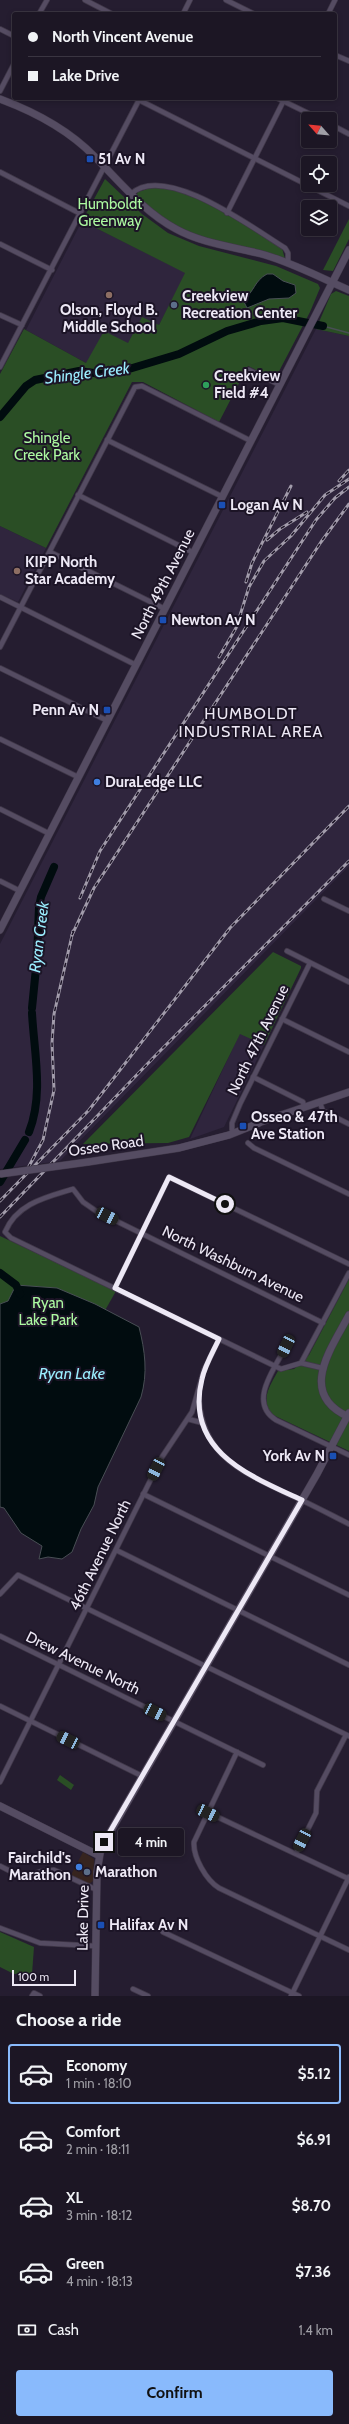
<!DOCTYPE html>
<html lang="en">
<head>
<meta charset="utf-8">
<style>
	:root { --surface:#1c1624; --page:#251f2c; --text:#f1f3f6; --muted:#a09fa6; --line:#3a3541; --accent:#89bafc }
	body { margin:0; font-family:Cabin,sans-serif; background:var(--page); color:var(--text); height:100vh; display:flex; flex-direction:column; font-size:15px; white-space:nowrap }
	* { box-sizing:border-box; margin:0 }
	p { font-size:13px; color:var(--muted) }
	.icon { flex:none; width:22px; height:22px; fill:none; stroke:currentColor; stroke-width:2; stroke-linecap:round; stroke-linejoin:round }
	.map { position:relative; height:1996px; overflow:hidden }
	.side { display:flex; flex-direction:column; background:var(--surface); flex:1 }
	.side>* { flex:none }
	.banner { position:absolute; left:12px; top:12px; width:325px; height:88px; border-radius:4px; box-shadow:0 2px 6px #0003,0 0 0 1px var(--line); display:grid; align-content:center; height:88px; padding:0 16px; background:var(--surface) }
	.needle { width:26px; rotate:297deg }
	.fabs { position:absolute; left:301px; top:112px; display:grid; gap:8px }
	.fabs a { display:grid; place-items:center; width:36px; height:36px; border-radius:4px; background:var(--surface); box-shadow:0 2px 6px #0003,0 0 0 1px var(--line); font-size:20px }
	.scale { position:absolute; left:12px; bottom:10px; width:64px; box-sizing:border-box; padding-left:4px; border:2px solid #ede8f5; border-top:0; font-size:11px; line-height:14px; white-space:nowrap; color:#ede8f5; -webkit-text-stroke:3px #1c1426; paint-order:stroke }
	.end { position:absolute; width:18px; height:18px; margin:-9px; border:5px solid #ede8f5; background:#111; box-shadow:0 0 0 2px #111 }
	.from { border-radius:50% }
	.bubble { position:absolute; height:28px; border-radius:4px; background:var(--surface); box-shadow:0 2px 6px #0003,0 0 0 1px var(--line); font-size:13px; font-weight:700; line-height:28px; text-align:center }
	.car { position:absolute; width:12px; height:24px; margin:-12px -6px; border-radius:5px; box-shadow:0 0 3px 1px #0007; background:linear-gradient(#222 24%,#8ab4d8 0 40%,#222 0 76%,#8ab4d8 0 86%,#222 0) }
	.banner b { display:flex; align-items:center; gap:14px; height:38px; font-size:15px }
	.banner b+b { border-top:1px solid var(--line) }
	.banner i { width:10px; height:10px; background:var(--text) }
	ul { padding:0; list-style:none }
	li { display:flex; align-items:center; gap:12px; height:60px; margin:0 8px 6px; padding:0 8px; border:2px solid transparent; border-radius:4px }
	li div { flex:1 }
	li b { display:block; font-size:15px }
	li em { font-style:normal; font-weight:700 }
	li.active { border-color:var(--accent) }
	li>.icon { width:36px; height:36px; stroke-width:1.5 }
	h2 { padding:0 16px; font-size:18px; line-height:48px }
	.pay { display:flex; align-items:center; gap:10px; height:44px; padding:0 16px; font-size:15px }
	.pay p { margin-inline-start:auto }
	.cta { display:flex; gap:8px; margin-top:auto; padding:8px 16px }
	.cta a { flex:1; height:46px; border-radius:4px; background:var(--accent); color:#111; font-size:16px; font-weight:700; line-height:46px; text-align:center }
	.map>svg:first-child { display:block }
	.commercial { fill:#36241f }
	.built { fill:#2f253d }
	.green { fill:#2a4e25 }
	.water { fill:#010c0f; stroke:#484e54 }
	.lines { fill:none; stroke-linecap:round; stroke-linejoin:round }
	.stream { stroke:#484e54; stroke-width:1.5 }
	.river { stroke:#010c0f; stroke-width:8 }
	.street-casing { stroke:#403849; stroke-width:6 }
	.secondary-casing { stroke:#403849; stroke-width:8 }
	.street { stroke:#554c62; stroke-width:4.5 }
	.secondary { stroke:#554c62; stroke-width:7 }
	.rail-casing { stroke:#a29cab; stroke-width:3 }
	.rail { stroke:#1c1426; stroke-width:1.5; stroke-dasharray:4.5; stroke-linecap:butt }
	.secondary-bridge-casing { stroke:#403849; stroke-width:8; stroke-linecap:butt }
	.secondary-bridge { stroke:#554c62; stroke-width:7 }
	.route { stroke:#ede8f5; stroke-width:5 }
	.transit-dot { fill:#1a4fb4; stroke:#1c1426; stroke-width:1.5 }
	.education-dot { fill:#8d6e63; stroke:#1c1426; stroke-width:1.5 }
	.service-dot { fill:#5c6f8a; stroke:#1c1426; stroke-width:1.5 }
	.leisure-dot { fill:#2e9e5b; stroke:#1c1426; stroke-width:1.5 }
	.shop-dot { fill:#3f7fe0; stroke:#1c1426; stroke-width:1.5 }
	.labels { text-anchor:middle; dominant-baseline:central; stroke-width:4; stroke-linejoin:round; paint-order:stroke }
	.poi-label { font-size:15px; font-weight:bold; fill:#ede8f5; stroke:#1c1426; text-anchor:start }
	.park-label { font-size:15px; fill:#acf9a1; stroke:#1c1426 }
	.street-label { font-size:15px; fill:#ede8f5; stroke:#1c1426 }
	.water-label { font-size:16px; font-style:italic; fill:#9aedfe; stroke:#1c1426 }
	.neighbourhood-label { font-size:16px; letter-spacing:1px; fill:#ede8f5; stroke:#1c1426 }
</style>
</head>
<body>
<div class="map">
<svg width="349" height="1996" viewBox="0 0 349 1996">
	<rect width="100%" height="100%" fill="#251d30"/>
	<polygon class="commercial" points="83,1852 94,1859 93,1881 89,1884 71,1875"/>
	<g class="built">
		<polygon points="82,221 186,273 159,325 128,343 86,363 26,330"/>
		<polygon points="316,329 349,336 349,866 60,1161 0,1169 0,944"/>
		<polygon points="0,526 46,548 18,602 0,594"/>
		<polygon points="240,1033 264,1045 224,1127 190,1139"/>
	</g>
	<g class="green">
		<polygon points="105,179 142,214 168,233 199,246 276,266 318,284 320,288 310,312 275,379 248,366 219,422 143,382 132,382 46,548 0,526 0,374 24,329 86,363 104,331 128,343 142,317 159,325 185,273 82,221"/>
		<path d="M156 186C202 193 243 225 282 248L285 259 199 237 166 221 136 196 138 192Z"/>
		<polygon points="349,219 349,239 333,271 323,270"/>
		<polygon points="336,291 349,296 349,336 316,329 331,294"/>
		<polygon points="273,952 301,966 301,968 264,1045 240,1034 189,1137 168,1143 83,1144"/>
		<polygon points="0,1236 116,1291 21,1459 0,1449"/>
		<path d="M349 1279V1451L271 1414C261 1397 270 1386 278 1371L294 1369 309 1355Z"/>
		<polygon points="60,1775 74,1785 71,1790 57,1780"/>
		<polygon points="0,1932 34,1947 32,1974 14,1974 0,1967"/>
	</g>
	<g class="water">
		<path d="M267 274H273L283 281 295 285 296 293 289 298 269 299 247 308 243 300C255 291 254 281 267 274Z"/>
		<path d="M16 1285 57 1288 95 1304 139 1327C145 1351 148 1373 141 1397L98 1487 94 1505 81 1529 72 1552 62 1559 48 1557 39 1559 42 1546 21 1533 4 1508 0 1507V1304L8 1301Z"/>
	</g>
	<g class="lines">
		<polyline class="stream" points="323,326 349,333"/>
		<g class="river">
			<polyline points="0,417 26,386 35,380 79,371 101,374 129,369 179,354 227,331 261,321 283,318 323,326"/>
			<polyline points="32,1008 37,958 39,907 41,897 54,867"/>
			<path d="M29 1132C44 1094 34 1052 32 1013"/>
			<polyline points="0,1182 25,1140"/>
			<polyline points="0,1273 16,1285 20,1294"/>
		</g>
		<g class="street-casing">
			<g id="street">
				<polyline points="85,0 112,14"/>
				<polyline points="226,0 254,14"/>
				<polyline points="39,14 47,0"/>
				<polyline points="183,14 190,0"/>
				<polyline points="328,14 335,0"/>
				<polyline points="0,29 14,36"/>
				<polyline points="335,55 349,61"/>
				<polyline points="0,91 14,64"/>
				<polyline points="135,98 349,206"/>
				<polyline points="277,98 320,119"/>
				<polyline points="330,124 349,134"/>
				<polyline points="0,172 81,214"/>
				<path d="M131 194C165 162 254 229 285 248L288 253V263"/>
				<polyline points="227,213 285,98"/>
				<polyline points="0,244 52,270"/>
				<polyline points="0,315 22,325"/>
				<polyline points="0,367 140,98"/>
				<polyline points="249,370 280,385"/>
				<polyline points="107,440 223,497"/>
				<polyline points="78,495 194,553"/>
				<polyline points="50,552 165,609"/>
				<polyline points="0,597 136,665"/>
				<polyline points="0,647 135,387 142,386 251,441"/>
				<polyline points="0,668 108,721"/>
				<polyline points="0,739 78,777"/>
				<polyline points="0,809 50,834"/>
				<polyline points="0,881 20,891"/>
				<polyline points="324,899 349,911"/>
				<polyline points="287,951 349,982"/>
				<polyline points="282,1019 349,1052"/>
				<polyline points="253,1077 303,1102 304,1108"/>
				<polyline points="320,1103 323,1111 349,1124"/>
				<polyline points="232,1130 232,1123 240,1104 310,963"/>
				<polyline points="248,1143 254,1148 349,1194"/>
				<polyline points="115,1288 169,1177 349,1264"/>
				<path d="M286 1346C276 1367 247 1402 276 1420L349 1455"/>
				<polyline points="301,1363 349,1273"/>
				<path d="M322 1368 301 1363 281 1369 11 1238 5 1232C17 1203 47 1197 73 1189L83 1202 96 1211 323 1323"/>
				<path d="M199 1400C203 1457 243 1472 288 1494 309 1503 329 1514 349 1524"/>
				<polyline points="188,1419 203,1423"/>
				<polyline points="143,1494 349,1595"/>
				<polyline points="116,1550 349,1665"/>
				<polyline points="0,1594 18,1575 349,1736"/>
				<polyline points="0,1636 263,1765"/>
				<polyline points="0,1706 142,1776"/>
				<path d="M237 1752 194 1842C193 1857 206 1880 219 1888L349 1950"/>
				<polyline points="0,1782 162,1457 192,1412 204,1370 219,1339"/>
				<polyline points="209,1813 349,1879"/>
				<polyline points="296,1853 316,1813 317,1791 346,1735"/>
				<polyline points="0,1866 16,1874 27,1876 42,1871 54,1870 97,1890"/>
				<polyline points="0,1928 40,1943 95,1946"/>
				<polyline points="163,1932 299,1996"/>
				<polyline points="133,1989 148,1996"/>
				<polyline points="32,1996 34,1993 40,1996"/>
				<polyline points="291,1996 349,1877"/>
			</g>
		</g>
		<g class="secondary-casing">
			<g id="secondary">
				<path d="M0 99C35 112 69 130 95 157 120 182 144 212 176 229 203 244 236 247 265 255 295 264 321 278 349 290"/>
				<polyline points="0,930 349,250"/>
				<polyline points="255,1124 349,1092"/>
				<polyline points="88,1162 179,1148 229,1135 259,1123"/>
				<path d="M349 1315C331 1349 297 1394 349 1417"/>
				<polyline points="0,1806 98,1855"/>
				<polyline points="95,1996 97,1872 101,1848 317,1474 349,1413"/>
			</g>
		</g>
		<use href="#street" class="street"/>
		<use href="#secondary" class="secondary"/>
		<g class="rail-casing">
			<g id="rail">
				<polyline points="339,481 349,470"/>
				<polyline points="267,540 280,529 307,512"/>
				<polyline points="246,582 252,563 291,486"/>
				<polyline points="219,657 236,628 249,587 264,561 291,536 325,495 349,479"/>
				<polyline points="80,898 100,851 316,520 335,498 349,487"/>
				<polyline points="72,935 94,888 321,542 349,504"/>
				<polyline points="28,1168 43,1140 54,1090 52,1043 54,1014 73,931"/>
				<polyline points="0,1201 89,1110 230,928 349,806"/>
				<polyline points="0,1217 155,1056 349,861"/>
			</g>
		</g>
		<use href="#rail" class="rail"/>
		<g class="secondary-bridge-casing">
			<polyline id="secondary-bridge" points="0,1174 88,1162"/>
		</g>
		<use href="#secondary-bridge" class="secondary-bridge"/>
	</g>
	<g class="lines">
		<path class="route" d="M104 1842 302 1500C250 1476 184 1451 202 1379 205 1365 213 1352 219 1339L115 1288 169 1177 225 1204"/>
	</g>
	<g class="transit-dot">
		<rect x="86" y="155" width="8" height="8" rx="2"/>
		<rect x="218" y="501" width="8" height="8" rx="2"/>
		<rect x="159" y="616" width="8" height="8" rx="2"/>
		<rect x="103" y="706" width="8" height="8" rx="2"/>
		<rect x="239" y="1122" width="8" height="8" rx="2"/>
		<rect x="329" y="1452" width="8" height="8" rx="2"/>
		<rect x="97" y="1921" width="8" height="8" rx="2"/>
	</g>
	<g class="education-dot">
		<circle cx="109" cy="295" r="4"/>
		<circle cx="17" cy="571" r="4"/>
	</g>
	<g class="service-dot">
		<circle cx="174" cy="305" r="4"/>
		<circle cx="87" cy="1872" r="4"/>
	</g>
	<circle class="leisure-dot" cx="206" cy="385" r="4"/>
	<g class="shop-dot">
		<circle cx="97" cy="782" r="4"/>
		<circle cx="79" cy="1867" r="4"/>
	</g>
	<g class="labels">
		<g class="poi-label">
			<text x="98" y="159">51 Av N</text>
			<text x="182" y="296">Creekview<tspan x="182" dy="17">Recreation Center</tspan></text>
			<text x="109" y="310" text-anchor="middle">Olson, Floyd B.<tspan x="109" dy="17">Middle School</tspan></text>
			<text x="214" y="376">Creekview<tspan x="214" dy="17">Field #4</tspan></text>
			<text x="230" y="505">Logan Av N</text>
			<text x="25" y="562">KIPP North<tspan x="25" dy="17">Star Academy</tspan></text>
			<text x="171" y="620">Newton Av N</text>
			<text x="99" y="710" text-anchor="end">Penn Av N</text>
			<text x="105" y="782">DuraLedge LLC</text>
			<text x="251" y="1117">Osseo &amp; 47th<tspan x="251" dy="17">Ave Station</tspan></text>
			<text x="325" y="1456" text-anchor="end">York Av N</text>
			<text x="71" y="1858" text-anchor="end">Fairchild's<tspan x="71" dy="17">Marathon</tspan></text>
			<text x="95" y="1872">Marathon</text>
			<text x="109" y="1925">Halifax Av N</text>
		</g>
		<g class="park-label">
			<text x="110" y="204">Humboldt<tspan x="110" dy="17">Greenway</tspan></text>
			<text x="47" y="438">Shingle<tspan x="47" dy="17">Creek Park</tspan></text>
			<text x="48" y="1303">Ryan<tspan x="48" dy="17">Lake Park</tspan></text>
		</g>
		<g class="street-label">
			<text transform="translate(163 584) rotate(-63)">North 49th Avenue</text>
			<text transform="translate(258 1040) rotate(-64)">North 47th Avenue</text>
			<text transform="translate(106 1146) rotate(-8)">Osseo Road</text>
			<text transform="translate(233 1264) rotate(26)">North Washburn Avenue</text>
			<text transform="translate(100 1555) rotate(-64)">46th Avenue North</text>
			<text transform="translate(83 1663) rotate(26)">Drew Avenue North</text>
			<text transform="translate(83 1918) rotate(-89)">Lake Drive</text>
		</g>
		<g class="water-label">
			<text transform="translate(87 373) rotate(-7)">Shingle Creek</text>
			<text transform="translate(39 937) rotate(-83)">Ryan Creek</text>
			<text x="72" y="1373">Ryan Lake</text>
		</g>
		<g class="neighbourhood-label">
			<text x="251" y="713">HUMBOLDT<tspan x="251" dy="18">INDUSTRIAL AREA</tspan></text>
		</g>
	</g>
</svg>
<div class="fabs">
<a><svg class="needle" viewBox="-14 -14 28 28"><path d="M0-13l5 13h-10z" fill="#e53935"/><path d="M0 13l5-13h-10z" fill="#a09fa6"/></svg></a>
<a><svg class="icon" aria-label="locate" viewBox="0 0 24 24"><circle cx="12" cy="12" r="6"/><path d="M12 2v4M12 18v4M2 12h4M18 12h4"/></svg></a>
<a><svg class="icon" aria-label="layers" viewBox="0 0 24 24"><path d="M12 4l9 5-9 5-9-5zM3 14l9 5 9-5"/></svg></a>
</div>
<div class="scale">100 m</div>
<i class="end from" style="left:225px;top:1204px"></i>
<i class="end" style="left:104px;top:1842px"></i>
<div class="bubble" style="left:118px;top:1828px;width:66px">4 min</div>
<i class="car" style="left:107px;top:1216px;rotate:116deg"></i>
<i class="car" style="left:286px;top:1346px;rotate:206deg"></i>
<i class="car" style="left:156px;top:1469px;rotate:206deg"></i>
<i class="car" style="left:155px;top:1712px;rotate:117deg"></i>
<i class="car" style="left:68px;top:1740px;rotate:297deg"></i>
<i class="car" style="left:208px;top:1813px;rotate:115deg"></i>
<i class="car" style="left:302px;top:1840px;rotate:207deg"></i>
<div class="banner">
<b><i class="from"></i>North Vincent Avenue</b>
<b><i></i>Lake Drive</b>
</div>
</div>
<section class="side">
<h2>Choose a ride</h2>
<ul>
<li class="active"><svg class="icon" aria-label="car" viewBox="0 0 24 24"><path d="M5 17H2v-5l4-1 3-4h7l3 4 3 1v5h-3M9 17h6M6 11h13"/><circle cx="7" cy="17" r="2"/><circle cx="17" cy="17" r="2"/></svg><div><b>Economy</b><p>1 min · 18:10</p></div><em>$5.12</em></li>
<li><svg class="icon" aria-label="car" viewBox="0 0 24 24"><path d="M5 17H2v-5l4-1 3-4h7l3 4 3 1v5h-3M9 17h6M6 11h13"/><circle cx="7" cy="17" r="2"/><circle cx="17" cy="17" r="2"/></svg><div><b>Comfort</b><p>2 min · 18:11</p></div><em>$6.91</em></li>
<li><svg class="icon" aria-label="car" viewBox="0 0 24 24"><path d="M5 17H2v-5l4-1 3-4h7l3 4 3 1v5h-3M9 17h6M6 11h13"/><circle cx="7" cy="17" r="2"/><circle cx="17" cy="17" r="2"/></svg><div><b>XL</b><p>3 min · 18:12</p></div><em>$8.70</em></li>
<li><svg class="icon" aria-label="car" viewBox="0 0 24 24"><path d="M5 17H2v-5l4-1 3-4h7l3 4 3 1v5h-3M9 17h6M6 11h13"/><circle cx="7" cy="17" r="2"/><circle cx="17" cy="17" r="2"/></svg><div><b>Green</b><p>4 min · 18:13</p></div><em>$7.36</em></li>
</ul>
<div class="pay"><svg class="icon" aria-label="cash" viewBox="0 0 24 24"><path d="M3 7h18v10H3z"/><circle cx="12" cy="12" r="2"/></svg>Cash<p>1.4 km</p></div>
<div class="cta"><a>Confirm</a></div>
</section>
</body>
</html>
